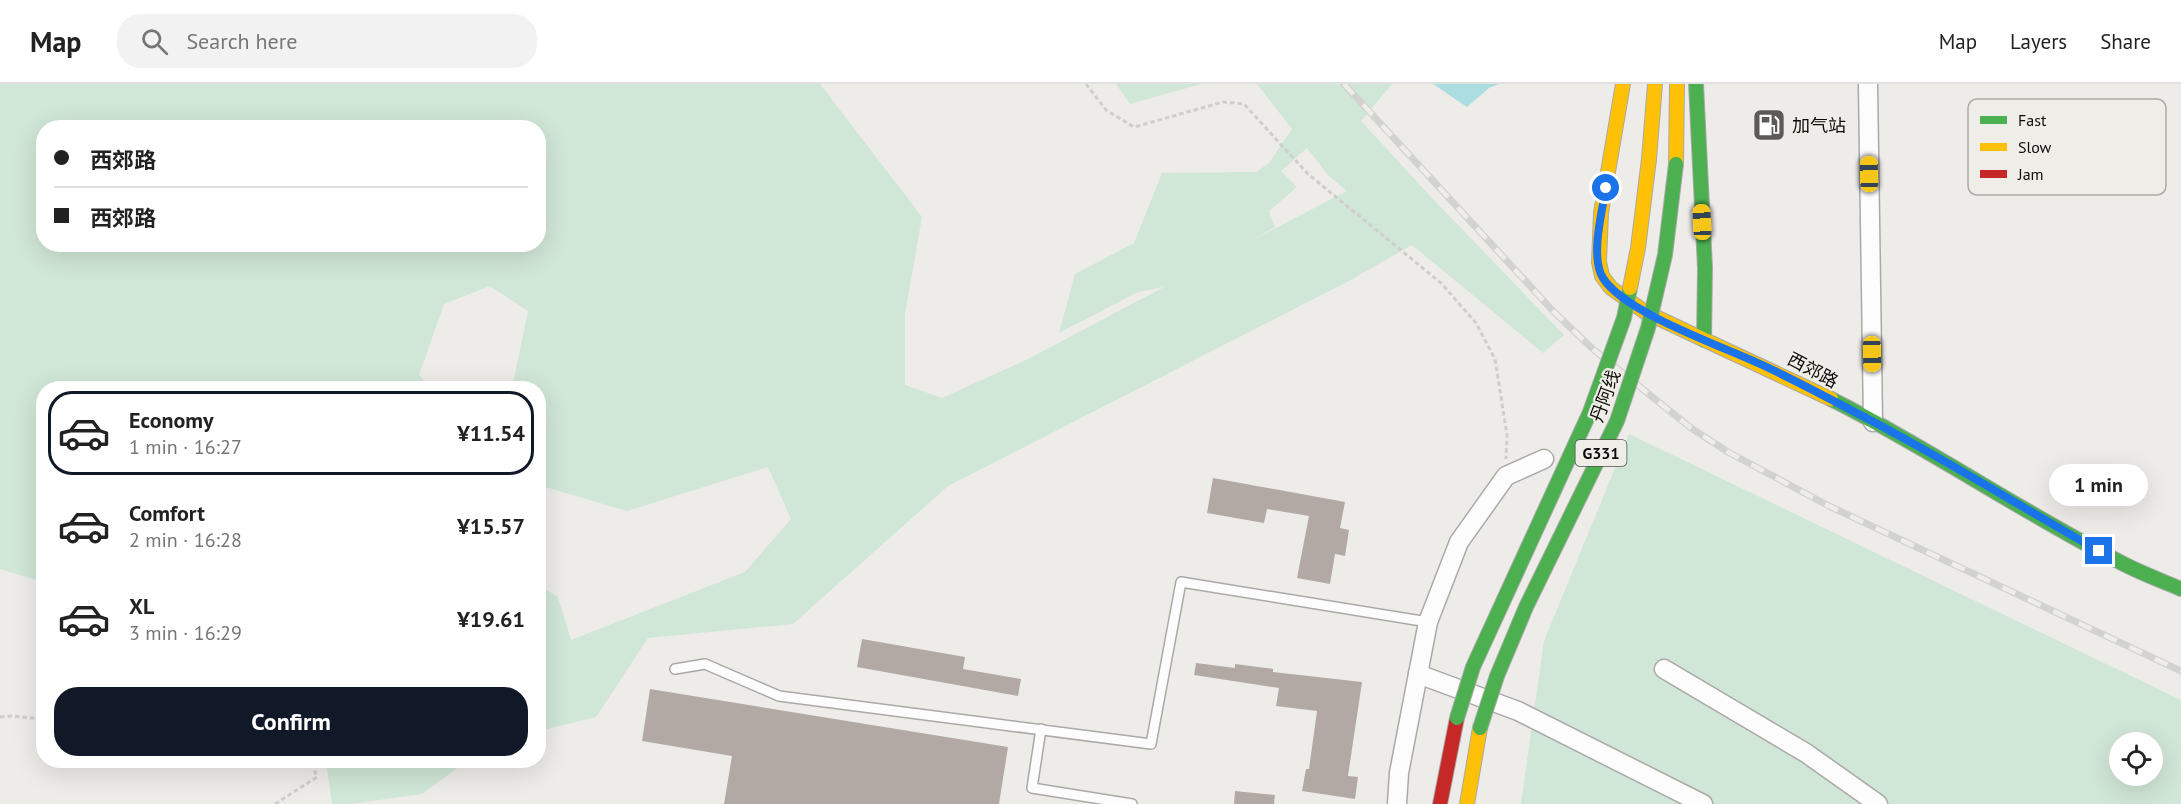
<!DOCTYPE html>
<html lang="en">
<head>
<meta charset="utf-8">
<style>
	:root { --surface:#fff; --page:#f2f2f2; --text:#222; --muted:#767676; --line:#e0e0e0; --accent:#111827 }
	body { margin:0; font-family:"PT Sans","Noto Sans SC",sans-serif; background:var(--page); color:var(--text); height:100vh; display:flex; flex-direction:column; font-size:22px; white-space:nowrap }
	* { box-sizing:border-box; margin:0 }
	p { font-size:20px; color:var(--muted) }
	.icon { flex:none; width:33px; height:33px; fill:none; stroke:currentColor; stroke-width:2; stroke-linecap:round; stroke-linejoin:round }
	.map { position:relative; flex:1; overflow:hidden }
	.panel { position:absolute; left:36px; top:297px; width:510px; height:387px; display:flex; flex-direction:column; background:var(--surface); border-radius:24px; box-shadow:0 6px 24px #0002 }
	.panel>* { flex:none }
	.top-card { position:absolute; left:36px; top:36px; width:510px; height:132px; border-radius:24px; box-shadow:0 6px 24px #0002; display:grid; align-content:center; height:132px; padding:0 18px; background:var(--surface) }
	.fabs { position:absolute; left:2109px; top:648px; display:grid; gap:12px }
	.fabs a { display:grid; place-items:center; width:54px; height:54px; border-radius:50%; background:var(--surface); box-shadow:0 6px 24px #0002; font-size:30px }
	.end { position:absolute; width:27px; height:27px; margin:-14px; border:8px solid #1a73e8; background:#fff; box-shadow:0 0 0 3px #fff }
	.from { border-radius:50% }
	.bubble { position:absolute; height:42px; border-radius:21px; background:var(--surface); box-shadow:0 6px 24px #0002; font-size:20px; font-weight:800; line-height:42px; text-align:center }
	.car { position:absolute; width:18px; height:36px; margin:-18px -9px; border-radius:8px; box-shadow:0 0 4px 2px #0007; background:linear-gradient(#f5c518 24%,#345 0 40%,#f5c518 0 76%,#345 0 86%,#f5c518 0) }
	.top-card b { display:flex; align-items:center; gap:21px; height:57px; font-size:22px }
	.top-card b+b { border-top:2px solid var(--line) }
	.top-card i { width:15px; height:15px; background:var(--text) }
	ul { padding:10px 0 0; list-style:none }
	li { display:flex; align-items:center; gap:18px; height:84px; margin:0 12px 9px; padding:0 6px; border:3px solid transparent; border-radius:24px }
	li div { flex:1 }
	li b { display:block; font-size:22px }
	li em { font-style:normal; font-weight:800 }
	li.selected { border-color:var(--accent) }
	li>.icon { width:54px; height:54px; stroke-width:1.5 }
	.primary-button { display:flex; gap:12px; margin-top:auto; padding:12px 18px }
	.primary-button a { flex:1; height:69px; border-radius:24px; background:var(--accent); color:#fff; font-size:24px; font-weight:800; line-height:69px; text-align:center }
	header { display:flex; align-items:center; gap:36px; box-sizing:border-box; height:84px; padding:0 30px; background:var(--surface); border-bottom:2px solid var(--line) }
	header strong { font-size:28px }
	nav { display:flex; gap:33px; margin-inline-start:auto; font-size:21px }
	.search { width:420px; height:54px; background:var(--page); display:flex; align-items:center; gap:15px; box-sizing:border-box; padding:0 21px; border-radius:24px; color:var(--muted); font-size:22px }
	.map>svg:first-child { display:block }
	.green { fill:#d0e6d6; fill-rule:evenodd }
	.water { fill:#acdde1 }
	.building { fill:#b3a9a4 }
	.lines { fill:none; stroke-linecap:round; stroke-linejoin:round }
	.lane-casing { stroke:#aaa9a7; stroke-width:12 }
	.street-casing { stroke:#aaa9a7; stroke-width:21 }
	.fast-casing { stroke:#aaa9a7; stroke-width:16 }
	.slow-casing { stroke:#aaa9a7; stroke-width:16 }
	.jam-casing { stroke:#aaa9a7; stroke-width:16 }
	.path { stroke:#cecece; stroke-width:3; stroke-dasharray:4.5 3; stroke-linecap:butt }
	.lane { stroke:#fcfcfc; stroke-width:9 }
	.street { stroke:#fcfcfc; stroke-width:18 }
	.fast { stroke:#4caf50; stroke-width:14 }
	.slow { stroke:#ffc107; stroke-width:14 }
	.jam { stroke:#c62828; stroke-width:14 }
	.rail-casing { stroke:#d2d2d1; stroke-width:7 }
	.rail { stroke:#efede7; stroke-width:4.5; stroke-dasharray:14; stroke-linecap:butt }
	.fast-bridge-casing { stroke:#aaa9a7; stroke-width:16; stroke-linecap:butt }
	.slow-bridge-casing { stroke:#aaa9a7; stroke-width:16; stroke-linecap:butt }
	.fast-bridge { stroke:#4caf50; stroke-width:14 }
	.slow-bridge { stroke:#ffc107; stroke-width:14 }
	.route { stroke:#1a73e8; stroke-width:8 }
	.labels { text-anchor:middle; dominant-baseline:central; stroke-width:4.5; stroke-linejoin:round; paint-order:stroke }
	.shield { fill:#efede7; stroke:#51504c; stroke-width:1.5 }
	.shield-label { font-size:16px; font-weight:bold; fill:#0d0c0a }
	.poi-label { font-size:18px; fill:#0d0c0a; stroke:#efede7; text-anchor:start }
	.street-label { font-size:18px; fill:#0d0c0a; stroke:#efede7 }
	.key { fill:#efede7; stroke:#abaaa5; stroke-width:1.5 }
	.key-label { font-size:16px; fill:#0d0c0a }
</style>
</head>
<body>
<header>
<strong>Map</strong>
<div class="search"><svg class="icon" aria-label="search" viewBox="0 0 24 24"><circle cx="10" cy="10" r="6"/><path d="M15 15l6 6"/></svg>Search here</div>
<nav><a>Map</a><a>Layers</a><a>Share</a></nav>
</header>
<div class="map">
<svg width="2181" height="720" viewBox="0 0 2181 720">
	<rect width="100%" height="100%" fill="#edece9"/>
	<g class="green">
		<path d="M0 0H820L922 133 905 230V301L942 314 1028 275 1164 203 1138 208 1059 249 1075 190 1134 159 1162 89 1256 88 1269 79 1292 45 1257 0H1392L1361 37 1432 114 1564 251 1543 269 1412 161 1347 198 948 402 793 540 648 554 596 633 539 647V501L558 513 571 556 745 488 791 435 768 383 627 427 542 402 538 389V304H512L528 227 490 202 444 220 419 291 430 304H44L43 498 0 485ZM44 44H538V160H44ZM1307 64 1329 92 1347 107 1251 157 1275 143 1269 127 1297 103 1281 87Z"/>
		<polygon points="1116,0 1201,0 1130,20"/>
		<path d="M1629 350 2181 616V720H1521L1544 557ZM2120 658H2152V692H2120Z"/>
		<polygon points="326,677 326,676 467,677 422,710 350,720 332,720"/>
	</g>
	<polygon class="water" points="1433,0 1499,0 1489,4 1467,23"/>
	<g class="building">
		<polygon points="1213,394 1345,418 1340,444 1349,446 1345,472 1335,470 1330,500 1297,494 1309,432 1267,425 1264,439 1207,429"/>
		<polygon points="862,555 965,573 963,585 1021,595 1018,612 857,583"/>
		<polygon points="1196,579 1235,584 1235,580 1273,585 1273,588 1362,598 1348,692 1358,693 1355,715 1302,707 1306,685 1309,685 1317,627 1276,622 1279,604 1194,591"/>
		<polygon points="650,605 1008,663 999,720 724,720 732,672 642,657"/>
		<polygon points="1235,707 1275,711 1274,720 1234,720"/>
	</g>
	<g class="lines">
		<g class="lane-casing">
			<g id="lane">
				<polyline points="675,585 705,580 779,612 1151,660 1181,498 1428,538"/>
				<polyline points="1041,645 1032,704 1132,720"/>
			</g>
		</g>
		<g class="street-casing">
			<g id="street">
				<polyline points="1868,0 1873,338"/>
				<polyline points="1664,585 1806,669 1878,720"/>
				<polyline points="1418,590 1518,627 1703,720"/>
				<polyline points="1397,720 1399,689 1428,538 1459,458 1506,392 1544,375"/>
			</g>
		</g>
		<g class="fast-casing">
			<g id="fast">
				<polyline points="1696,0 1705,184 1704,256"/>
				<path d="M1831 315C1929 364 2020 427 2118 477 2138 488 2160 496 2181 505"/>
			</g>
		</g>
		<g class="slow-casing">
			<g id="slow">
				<polyline points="1623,0 1601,129 1599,178 1602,192 1611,204 1645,228 1831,315"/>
				<polyline points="1649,75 1655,0"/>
				<polyline points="1676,80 1677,0"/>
				<polyline points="1467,720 1480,644"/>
			</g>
		</g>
		<g class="jam-casing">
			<polyline id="jam" points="1440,720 1457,634"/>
		</g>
		<g class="path">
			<polyline points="1086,0 1106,26 1134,43 1223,18 1244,20 1308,90 1441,199 1476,239 1495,275 1507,351 1506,375"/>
			<polyline points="0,633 11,632 44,635"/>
			<polyline points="275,720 317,693 310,676"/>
		</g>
		<use href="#lane" class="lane"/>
		<use href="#street" class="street"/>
		<use href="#fast" class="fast"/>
		<use href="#slow" class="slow"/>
		<use href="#jam" class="jam"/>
		<g class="rail-casing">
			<polyline id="rail" points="1344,0 1553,227 1594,266 1691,344 1728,368 1829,422 2181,587"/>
		</g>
		<use href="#rail" class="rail"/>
		<g class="fast-bridge-casing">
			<g id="fast-bridge">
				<polyline points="1457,634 1473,583 1590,328 1624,234 1630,204"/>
				<polyline points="1480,644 1497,592 1526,523 1617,337 1648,244 1665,171 1676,80"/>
			</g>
		</g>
		<g class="slow-bridge-casing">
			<polyline id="slow-bridge" points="1630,204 1638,164 1649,75"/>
		</g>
		<use href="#fast-bridge" class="fast-bridge"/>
		<use href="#slow-bridge" class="slow-bridge"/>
	</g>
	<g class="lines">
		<path class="route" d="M1606 104C1602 127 1590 174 1603 194 1626 231 1732 265 1773 286 1806 302 1838 319 1870 336 1948 377 2023 424 2099 467"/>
	</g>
	<defs>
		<g id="fuel-square" transform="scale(1.725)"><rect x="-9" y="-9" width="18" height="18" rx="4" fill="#5b5a58" stroke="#efede7"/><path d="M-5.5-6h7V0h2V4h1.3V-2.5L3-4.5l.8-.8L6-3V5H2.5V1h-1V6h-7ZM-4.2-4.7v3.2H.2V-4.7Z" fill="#fff"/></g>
	</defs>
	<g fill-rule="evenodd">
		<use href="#fuel-square" x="1769" y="41"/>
	</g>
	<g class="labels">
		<rect class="shield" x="1575.5" y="356" width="51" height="26" rx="4.5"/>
		<g class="shield-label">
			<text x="1601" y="369">G331</text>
		</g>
		<g class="poi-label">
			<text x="1792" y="41">加气站</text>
		</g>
		<g class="street-label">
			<text transform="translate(1813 286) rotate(28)">西郊路</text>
			<text transform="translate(1605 312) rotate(-70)">丹阿线</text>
		</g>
	</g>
	<rect x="1968" y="15" width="198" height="96" rx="9" class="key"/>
	<rect x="1980" y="32" width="27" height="8" fill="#4caf50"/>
	<rect x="1980" y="59" width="27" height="8" fill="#ffc107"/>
	<rect x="1980" y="86" width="27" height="8" fill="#c62828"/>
	<g class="key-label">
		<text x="2018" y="42">Fast</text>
		<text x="2018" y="69">Slow</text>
		<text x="2018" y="96">Jam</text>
	</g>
</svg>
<div class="fabs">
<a><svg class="icon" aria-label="locate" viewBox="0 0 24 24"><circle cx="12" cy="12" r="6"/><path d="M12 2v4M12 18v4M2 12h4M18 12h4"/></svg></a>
</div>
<i class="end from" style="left:1606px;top:104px"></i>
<i class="end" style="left:2099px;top:467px"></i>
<div class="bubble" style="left:2049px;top:380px;width:99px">1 min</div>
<i class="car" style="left:1869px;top:90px;rotate:359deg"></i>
<i class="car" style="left:1702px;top:138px;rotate:357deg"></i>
<i class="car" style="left:1872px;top:270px;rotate:179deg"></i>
<div class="top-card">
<b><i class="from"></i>西郊路</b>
<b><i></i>西郊路</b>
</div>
<section class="panel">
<ul>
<li class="selected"><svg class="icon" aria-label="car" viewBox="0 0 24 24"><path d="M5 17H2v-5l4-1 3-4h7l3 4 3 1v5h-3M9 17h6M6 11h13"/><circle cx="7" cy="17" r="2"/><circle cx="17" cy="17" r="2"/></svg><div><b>Economy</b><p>1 min · 16:27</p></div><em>¥11.54</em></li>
<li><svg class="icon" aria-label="car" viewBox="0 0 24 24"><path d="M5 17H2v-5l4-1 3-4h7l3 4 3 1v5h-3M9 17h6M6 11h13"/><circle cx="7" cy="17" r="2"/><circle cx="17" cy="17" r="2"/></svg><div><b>Comfort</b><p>2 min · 16:28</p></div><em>¥15.57</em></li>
<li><svg class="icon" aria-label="car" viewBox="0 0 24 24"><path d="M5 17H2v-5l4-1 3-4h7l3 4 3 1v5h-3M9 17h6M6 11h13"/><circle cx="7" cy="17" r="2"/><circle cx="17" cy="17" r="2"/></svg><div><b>XL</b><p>3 min · 16:29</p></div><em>¥19.61</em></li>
</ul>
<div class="primary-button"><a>Confirm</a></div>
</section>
</div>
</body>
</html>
